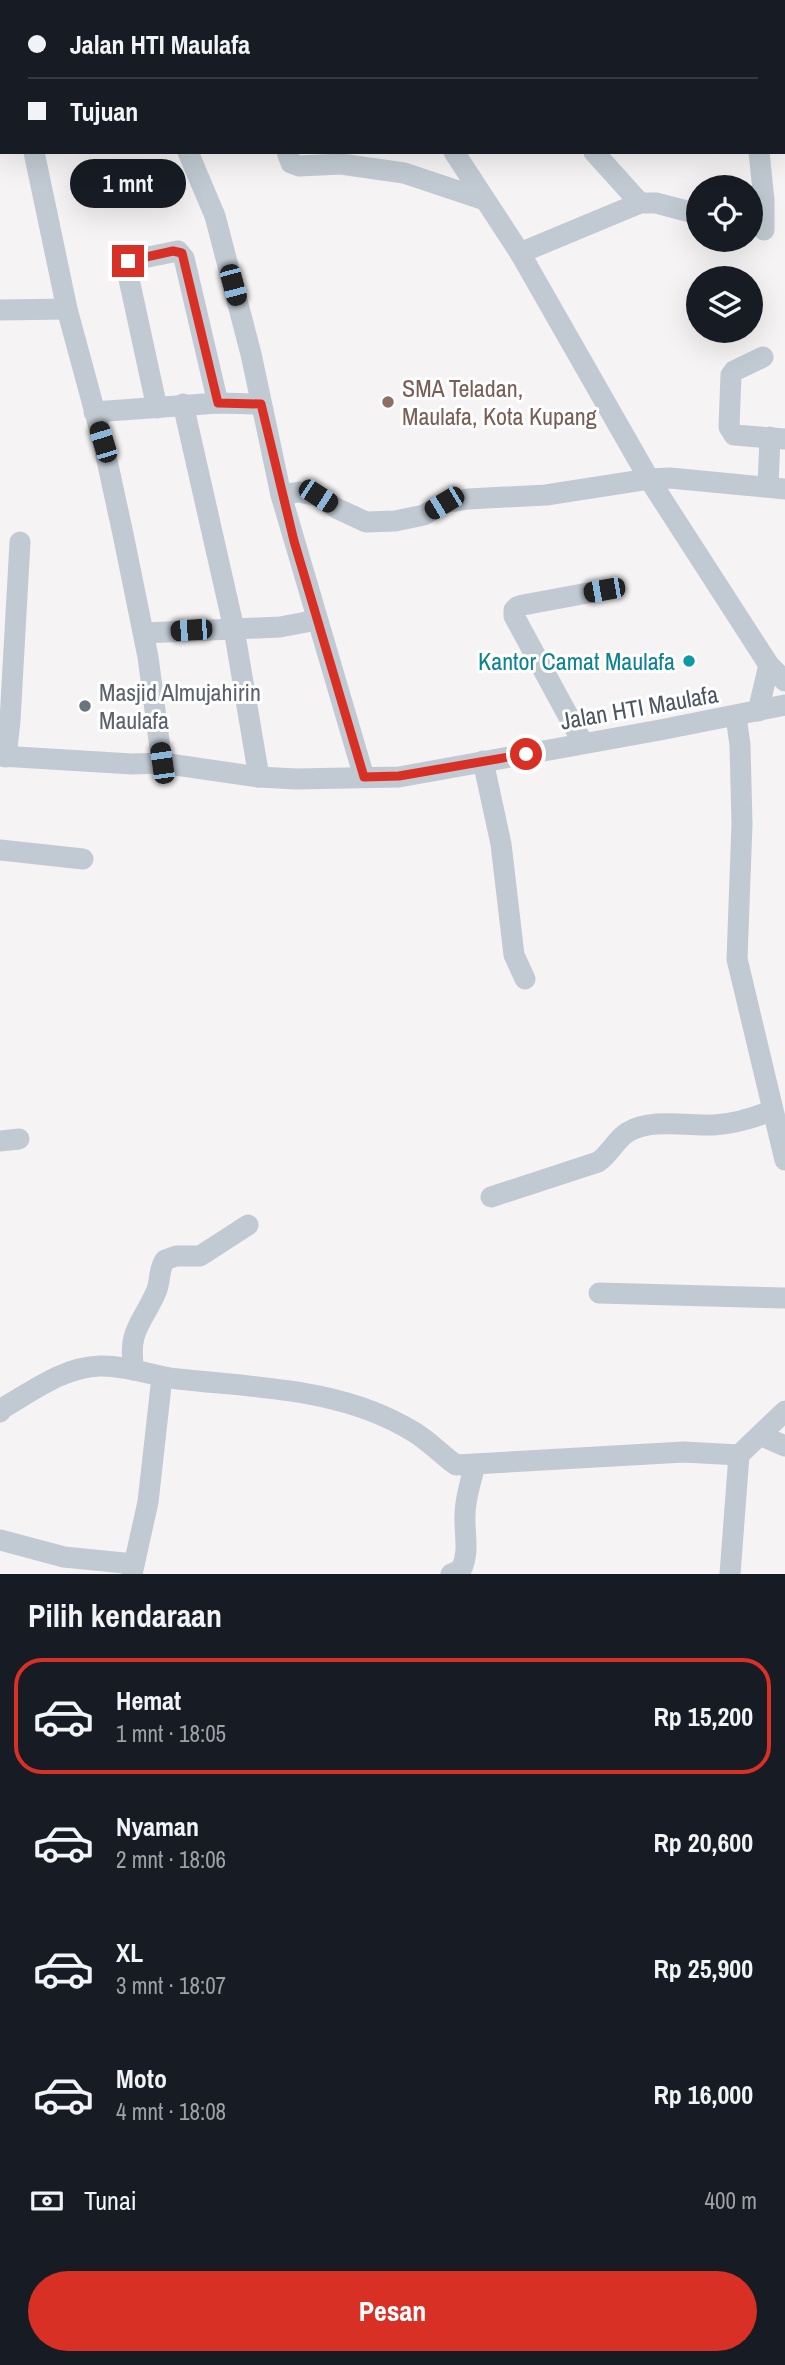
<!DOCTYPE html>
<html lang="id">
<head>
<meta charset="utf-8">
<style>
	:root { --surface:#171b24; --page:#20242c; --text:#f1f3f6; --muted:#9ea1a6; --line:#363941; --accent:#d93025 }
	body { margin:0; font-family:"Archivo Narrow",sans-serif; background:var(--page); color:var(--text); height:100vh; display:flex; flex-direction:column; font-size:26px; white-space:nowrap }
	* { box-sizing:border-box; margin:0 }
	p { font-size:23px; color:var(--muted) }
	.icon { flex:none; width:38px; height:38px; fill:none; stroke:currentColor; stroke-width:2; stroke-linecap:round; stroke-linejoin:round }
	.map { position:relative; height:1574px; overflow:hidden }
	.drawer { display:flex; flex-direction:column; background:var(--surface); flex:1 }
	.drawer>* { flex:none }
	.top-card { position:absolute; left:0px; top:0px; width:786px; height:154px; box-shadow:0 7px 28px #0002; display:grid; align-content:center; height:154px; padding:0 28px; background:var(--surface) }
	.fabs { position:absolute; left:686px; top:175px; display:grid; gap:14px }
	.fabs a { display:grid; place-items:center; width:77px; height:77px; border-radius:50%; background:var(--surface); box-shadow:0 7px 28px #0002; font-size:35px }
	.end { position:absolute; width:32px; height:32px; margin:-16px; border:9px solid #d93025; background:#fff; box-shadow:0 0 0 4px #fff }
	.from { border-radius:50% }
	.bubble { position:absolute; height:49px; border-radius:24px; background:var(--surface); box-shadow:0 7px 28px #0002; font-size:23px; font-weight:800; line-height:49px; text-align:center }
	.car { position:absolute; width:21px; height:42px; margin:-21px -10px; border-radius:9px; box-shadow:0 0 5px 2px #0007; background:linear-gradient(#222 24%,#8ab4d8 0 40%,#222 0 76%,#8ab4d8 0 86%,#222 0) }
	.top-card b { display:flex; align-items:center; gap:24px; height:66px; font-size:26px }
	.top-card b+b { border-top:2px solid var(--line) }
	.top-card i { width:18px; height:18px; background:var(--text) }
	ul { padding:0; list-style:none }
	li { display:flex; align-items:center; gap:21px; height:116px; margin:0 14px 10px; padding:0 14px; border:4px solid transparent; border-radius:28px }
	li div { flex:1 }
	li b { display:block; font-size:26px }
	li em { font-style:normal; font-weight:800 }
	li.selected { border-color:var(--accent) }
	li>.icon { width:63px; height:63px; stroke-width:1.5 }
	h2 { padding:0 28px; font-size:32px; line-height:84px }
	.pay { display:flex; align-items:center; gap:18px; height:77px; padding:0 28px; font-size:26px }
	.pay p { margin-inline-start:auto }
	.button { display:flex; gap:14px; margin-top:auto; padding:14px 28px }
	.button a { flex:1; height:80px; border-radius:42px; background:var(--accent); color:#fff; font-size:28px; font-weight:800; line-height:80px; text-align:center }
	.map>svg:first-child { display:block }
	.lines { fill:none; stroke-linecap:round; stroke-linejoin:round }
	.minor { stroke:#c1cad2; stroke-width:21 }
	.route { stroke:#d93025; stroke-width:9 }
	.education-dot { fill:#8d6e63; stroke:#fff; stroke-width:2.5 }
	.culture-dot { fill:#0f9aa8; stroke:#fff; stroke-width:2.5 }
	.worship-dot { fill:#6b7280; stroke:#fff; stroke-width:2.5 }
	.labels { text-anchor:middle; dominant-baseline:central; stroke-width:6; stroke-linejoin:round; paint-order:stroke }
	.education-label { font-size:24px; fill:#785e54; stroke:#fff; text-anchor:start }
	.culture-label { font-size:24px; fill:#0d838f; stroke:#fff; text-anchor:end }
	.worship-label { font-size:24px; fill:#5b616d; stroke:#fff; text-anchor:start }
	.street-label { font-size:24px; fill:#4a5661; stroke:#fff }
</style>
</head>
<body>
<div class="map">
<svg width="785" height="1574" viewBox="0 0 785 1574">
	<rect width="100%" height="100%" fill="#f5f3f3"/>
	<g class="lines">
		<g class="minor">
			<polyline points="154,0 155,2"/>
			<polyline points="348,0 349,2"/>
			<polyline points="38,2 38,0"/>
			<polyline points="725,2 727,0"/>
			<polyline points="0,68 2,68"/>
			<polyline points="34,152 67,309 103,442 123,534 148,657 162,763"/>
			<polyline points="188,152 215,216 251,354 281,495 364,777"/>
			<polyline points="287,152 291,163 299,166 341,164 404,173 485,200"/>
			<polyline points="454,152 520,253 649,479 769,665 785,681"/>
			<polyline points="594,152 640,203"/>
			<polyline points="759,152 764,200 764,230"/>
			<polyline points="520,253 640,203 656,203 698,214"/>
			<polyline points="0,310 67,309"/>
			<polyline points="763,357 734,371 731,375 729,427 734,435 785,439"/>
			<polyline points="183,404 234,629 259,777"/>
			<polyline points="157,408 127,270 128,261 178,251 184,258 218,403"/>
			<polyline points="94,412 218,403 261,404"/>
			<polyline points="768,487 770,437"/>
			<polyline points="281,495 299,492 318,496 338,509 366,522 395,521 424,515 444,503 468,499 546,495 649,479 670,478 785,489"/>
			<polyline points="144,633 280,627 317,620"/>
			<polyline points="758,711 769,665"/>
			<polyline points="736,716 740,745 742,824 737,959 785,1160"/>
			<polyline points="583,743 514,616 514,610 517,607 523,605 604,590"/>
			<polyline points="0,756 132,764 162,763 259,777 296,779 399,777 660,730 785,705"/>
			<polyline points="6,757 10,721 20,542"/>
			<polyline points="483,761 501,844 514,955 525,979"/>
			<polyline points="0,850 83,859"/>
			<polyline points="0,1141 19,1139"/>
			<path d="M491 1197 598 1162C610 1154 616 1139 628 1132 650 1118 689 1126 714 1125 734 1124 753 1118 771 1111"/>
			<polyline points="599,1293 785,1298"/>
			<path d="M134 1370C127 1331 142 1324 156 1292 161 1281 158 1270 165 1260L176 1256H200L248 1225"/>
			<path d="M0 1412 3 1408C34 1390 64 1367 100 1366 126 1365 152 1376 178 1379 259 1388 343 1388 414 1432 429 1441 442 1455 456 1465L684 1452 739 1455 785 1411"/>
			<polyline points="762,1436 785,1446"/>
			<polyline points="0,1540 64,1557 134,1564"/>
			<polyline points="132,1574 148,1502 162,1377"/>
			<path d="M451 1574 461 1570C470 1552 464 1534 465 1515 465 1498 471 1481 475 1465"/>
			<polyline points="730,1574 739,1455"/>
		</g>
	</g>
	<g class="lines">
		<polyline class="route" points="128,261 173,251 182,253 218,403 261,404 294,541 364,777 399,776 526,754"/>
	</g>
	<circle class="education-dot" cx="388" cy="402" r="7"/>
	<circle class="culture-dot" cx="689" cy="661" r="7"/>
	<circle class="worship-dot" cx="85" cy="706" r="7"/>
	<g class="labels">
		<g class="education-label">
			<text x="402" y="388">SMA Teladan,<tspan x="402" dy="28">Maulafa, Kota Kupang</tspan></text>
		</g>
		<g class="culture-label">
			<text x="675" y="661">Kantor Camat Maulafa</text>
		</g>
		<g class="worship-label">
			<text x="99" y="692">Masjid Almujahirin<tspan x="99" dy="28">Maulafa</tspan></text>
		</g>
		<g class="street-label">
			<text transform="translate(639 707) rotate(-10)">Jalan HTI Maulafa</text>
		</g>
	</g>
</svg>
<div class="fabs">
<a><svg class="icon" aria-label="locate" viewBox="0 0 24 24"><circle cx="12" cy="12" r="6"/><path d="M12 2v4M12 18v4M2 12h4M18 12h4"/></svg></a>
<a><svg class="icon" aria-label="layers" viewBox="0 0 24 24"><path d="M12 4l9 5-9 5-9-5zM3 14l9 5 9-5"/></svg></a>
</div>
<i class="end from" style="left:526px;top:754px"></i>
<i class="end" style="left:128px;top:261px"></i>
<div class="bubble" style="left:70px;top:159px;width:116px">1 mnt</div>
<i class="car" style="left:233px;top:285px;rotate:165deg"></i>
<i class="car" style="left:103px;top:442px;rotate:343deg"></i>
<i class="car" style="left:318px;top:496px;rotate:123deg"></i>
<i class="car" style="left:444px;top:503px;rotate:239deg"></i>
<i class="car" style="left:604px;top:590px;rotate:260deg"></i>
<i class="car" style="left:191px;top:630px;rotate:266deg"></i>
<i class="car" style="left:162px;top:763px;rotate:352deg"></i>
<div class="top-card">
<b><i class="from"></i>Jalan HTI Maulafa</b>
<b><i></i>Tujuan</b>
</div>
</div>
<section class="drawer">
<h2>Pilih kendaraan</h2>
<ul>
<li class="selected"><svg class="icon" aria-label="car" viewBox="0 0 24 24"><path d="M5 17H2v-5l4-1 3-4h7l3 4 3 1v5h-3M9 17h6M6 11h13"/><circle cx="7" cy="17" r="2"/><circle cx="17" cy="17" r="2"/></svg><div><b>Hemat</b><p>1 mnt · 18:05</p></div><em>Rp 15,200</em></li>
<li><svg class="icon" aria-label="car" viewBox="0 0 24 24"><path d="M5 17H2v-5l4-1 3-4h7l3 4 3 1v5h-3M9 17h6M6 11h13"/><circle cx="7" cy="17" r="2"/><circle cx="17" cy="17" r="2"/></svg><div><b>Nyaman</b><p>2 mnt · 18:06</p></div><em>Rp 20,600</em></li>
<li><svg class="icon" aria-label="car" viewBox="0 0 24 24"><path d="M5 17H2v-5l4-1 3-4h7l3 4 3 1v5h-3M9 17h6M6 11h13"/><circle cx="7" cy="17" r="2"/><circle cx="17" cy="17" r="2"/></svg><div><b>XL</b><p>3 mnt · 18:07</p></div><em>Rp 25,900</em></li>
<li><svg class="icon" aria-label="car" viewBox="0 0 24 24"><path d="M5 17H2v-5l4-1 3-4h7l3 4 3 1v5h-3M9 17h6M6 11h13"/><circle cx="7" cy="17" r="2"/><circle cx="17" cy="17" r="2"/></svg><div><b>Moto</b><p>4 mnt · 18:08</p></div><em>Rp 16,000</em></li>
</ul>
<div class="pay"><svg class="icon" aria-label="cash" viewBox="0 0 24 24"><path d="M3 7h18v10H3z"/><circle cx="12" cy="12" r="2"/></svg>Tunai<p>400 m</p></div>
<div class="button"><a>Pesan</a></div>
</section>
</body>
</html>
